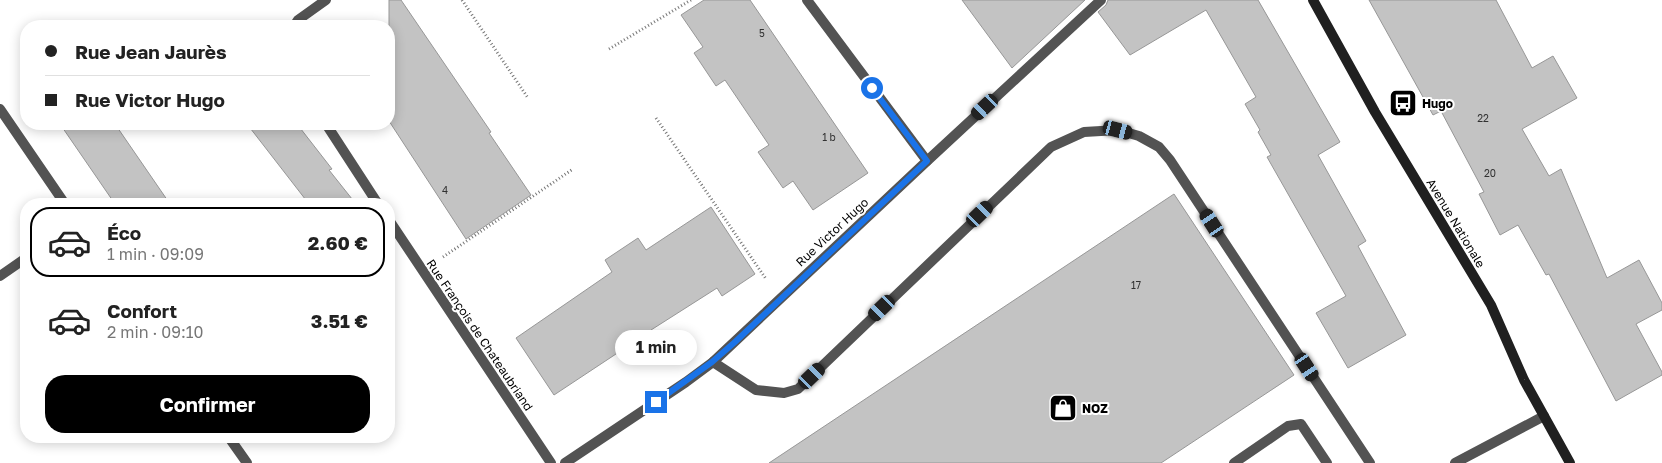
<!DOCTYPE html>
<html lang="fr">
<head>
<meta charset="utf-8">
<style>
	:root { --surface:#fff; --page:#f2f2f2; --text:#222; --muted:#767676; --line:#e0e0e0; --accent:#000 }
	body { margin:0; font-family:"Golos Text",sans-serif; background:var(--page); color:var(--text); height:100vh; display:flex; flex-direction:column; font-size:19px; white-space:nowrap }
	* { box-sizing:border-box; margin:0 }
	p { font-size:16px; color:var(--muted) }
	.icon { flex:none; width:28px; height:28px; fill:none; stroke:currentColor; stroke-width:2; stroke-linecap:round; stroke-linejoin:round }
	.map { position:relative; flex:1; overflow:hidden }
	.sheet { position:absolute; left:20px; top:198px; width:375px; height:245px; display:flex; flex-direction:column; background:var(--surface); border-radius:20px; box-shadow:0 2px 12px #0003 }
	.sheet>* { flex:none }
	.top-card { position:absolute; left:20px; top:20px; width:375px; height:110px; border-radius:20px; box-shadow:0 2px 12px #0003; display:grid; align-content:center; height:110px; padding:0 25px; background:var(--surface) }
	.end { position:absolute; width:22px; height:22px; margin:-11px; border:6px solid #1a73e8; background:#fff; box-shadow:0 0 0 2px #fff }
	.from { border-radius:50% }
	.bubble { position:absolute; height:35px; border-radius:18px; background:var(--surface); box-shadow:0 2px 12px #0003; font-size:16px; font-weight:700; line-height:35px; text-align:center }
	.car { position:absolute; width:15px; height:30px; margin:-15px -8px; border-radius:6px; box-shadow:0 0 4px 1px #0007; background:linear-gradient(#222 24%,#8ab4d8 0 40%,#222 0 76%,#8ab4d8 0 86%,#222 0) }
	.top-card b { display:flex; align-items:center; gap:18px; height:48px; font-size:19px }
	.top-card b+b { border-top:1px solid var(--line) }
	.top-card i { width:12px; height:12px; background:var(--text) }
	ul { padding:9px 0 0; list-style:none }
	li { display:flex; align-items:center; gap:15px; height:70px; margin:0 10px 8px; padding:0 15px; border:2px solid transparent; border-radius:20px }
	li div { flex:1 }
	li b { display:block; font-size:19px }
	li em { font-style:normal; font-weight:700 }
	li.active { border-color:var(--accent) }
	li>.icon { width:45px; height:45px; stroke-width:1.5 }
	.cta { display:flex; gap:10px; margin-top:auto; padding:10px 25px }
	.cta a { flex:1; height:58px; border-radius:20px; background:var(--accent); color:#fff; font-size:20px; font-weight:700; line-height:58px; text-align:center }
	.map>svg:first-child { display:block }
	.building { fill:#c3c3c3; stroke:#979797 }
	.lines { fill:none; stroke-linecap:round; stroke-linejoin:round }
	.path { stroke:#757575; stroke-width:3; stroke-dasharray:1 2.5; stroke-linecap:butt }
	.service { stroke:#535353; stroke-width:10 }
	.minor { stroke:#535353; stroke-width:10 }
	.secondary { stroke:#202020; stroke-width:10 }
	.route { stroke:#1a73e8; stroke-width:6 }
	.labels { text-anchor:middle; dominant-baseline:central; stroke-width:4; stroke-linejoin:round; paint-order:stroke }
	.number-label { font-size:10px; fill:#313131 }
	.poi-label { font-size:12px; font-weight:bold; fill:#000; stroke:#fff; text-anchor:start }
	.street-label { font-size:12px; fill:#000; stroke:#fff }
</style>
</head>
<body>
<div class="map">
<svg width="1662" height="463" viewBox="0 0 1662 463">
	<rect width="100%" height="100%" fill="#fff"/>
	<g class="building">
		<polygon points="389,0 401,0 491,132 489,133 531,195 466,239 389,121"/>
		<polygon points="704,0 750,0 868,173 813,210 793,181 783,188 758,152 769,145 725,80 716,86 694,53 703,47 681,15"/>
		<polygon points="962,0 1085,0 1012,68"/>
		<polygon points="1108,0 1258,0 1340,142 1318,155 1366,241 1358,246 1406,335 1348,368 1316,313 1346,296 1267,157 1271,155 1258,132 1260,130 1245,104 1256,97 1206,10 1130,55 1098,12 1106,5"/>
		<polygon points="1369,0 1496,0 1532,68 1553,56 1577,98 1522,129 1549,176 1561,169 1607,278 1639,260 1662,303 1662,310 1636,324 1662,372 1662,375 1616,401 1549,274 1546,275 1518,225 1500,235 1479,194 1484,192 1441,111 1433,115"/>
		<polygon points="60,124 115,124 170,204 115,204"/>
		<polygon points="247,124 297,124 332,169 329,170 356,204 309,204"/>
		<polygon points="1174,194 1294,375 1161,463 769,463"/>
		<polygon points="711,207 755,274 722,296 717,288 651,330 657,339 625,360 619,352 554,395 516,338 612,272 605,260 638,238 646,250"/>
	</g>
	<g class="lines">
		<g class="path">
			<polyline points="462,0 528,98"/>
			<polyline points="609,49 691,0"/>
			<polyline points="656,118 766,279"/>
			<polyline points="443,257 573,169"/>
		</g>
		<g class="service">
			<polyline points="713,362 756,390 784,393 798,389 1051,147 1084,132 1118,130 1139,136 1159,147 1170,160 1370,463"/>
			<polyline points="1234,463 1288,426 1301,424 1327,463"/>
			<polyline points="1455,463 1544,416"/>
		</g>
		<g class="minor">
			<polyline points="807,0 927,161"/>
			<polyline points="294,26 298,20 326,0"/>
			<polyline points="0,109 65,204"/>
			<polyline points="326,124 378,204"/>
			<polyline points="389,220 551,463"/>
			<polyline points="0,276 26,258"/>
			<polyline points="228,436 247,463"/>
			<polyline points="565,463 686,382 713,362 927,161 1101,0"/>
		</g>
		<polyline class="secondary" points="1313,0 1375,112 1491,305 1524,380 1570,463"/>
	</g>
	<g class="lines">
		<polyline class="route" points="656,402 712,362 735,342 927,161 872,88"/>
	</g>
	<defs>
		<g id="bus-square" transform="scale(1.4375)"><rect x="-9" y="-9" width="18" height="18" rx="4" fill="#000" stroke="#fff"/><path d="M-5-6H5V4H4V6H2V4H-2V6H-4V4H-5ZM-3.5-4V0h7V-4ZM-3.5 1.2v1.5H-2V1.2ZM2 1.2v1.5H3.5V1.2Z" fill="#fff"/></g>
		<g id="shop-square" transform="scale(1.4375)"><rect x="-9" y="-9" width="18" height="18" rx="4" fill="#000" stroke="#fff"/><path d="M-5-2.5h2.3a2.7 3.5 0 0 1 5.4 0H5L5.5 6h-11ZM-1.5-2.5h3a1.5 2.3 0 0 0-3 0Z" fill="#fff"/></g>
	</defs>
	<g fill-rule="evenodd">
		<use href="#bus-square" x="1403" y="103"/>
		<use href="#shop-square" x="1063" y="408"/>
	</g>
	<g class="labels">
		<g class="number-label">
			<text x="762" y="33">5</text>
			<text x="1483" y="118">22</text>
			<text x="829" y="137">1 b</text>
			<text x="1490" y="173">20</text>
			<text x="445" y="190">4</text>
			<text x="1136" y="285">17</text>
		</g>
		<g class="poi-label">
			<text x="1422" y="103">Hugo</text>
			<text x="1082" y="408">NOZ</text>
		</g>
		<g class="street-label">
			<text transform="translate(1456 223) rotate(59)">Avenue Nationale</text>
			<text transform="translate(832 232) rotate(-43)">Rue Victor Hugo</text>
			<text transform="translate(480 335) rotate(56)">Rue François de Chateaubriand</text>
		</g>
	</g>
</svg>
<i class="end from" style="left:872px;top:88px"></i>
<i class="end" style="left:656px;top:402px"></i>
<div class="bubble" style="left:615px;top:330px;width:82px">1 min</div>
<i class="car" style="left:985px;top:107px;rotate:227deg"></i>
<i class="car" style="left:1118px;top:130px;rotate:105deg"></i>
<i class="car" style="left:980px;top:214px;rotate:46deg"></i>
<i class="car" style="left:1212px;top:223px;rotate:327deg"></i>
<i class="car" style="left:882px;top:308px;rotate:226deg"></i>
<i class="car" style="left:1307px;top:367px;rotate:147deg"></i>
<i class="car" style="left:812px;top:376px;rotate:46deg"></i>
<div class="top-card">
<b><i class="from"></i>Rue Jean Jaurès</b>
<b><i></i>Rue Victor Hugo</b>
</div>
<section class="sheet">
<ul>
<li class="active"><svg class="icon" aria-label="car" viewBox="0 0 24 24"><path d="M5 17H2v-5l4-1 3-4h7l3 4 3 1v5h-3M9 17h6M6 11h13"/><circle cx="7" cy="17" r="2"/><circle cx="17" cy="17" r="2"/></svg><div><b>Éco</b><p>1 min · 09:09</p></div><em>2.60 €</em></li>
<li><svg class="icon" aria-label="car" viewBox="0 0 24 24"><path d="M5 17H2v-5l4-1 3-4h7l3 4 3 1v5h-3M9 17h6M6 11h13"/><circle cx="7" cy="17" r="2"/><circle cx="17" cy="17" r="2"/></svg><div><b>Confort</b><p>2 min · 09:10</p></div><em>3.51 €</em></li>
</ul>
<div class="cta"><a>Confirmer</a></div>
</section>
</div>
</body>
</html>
